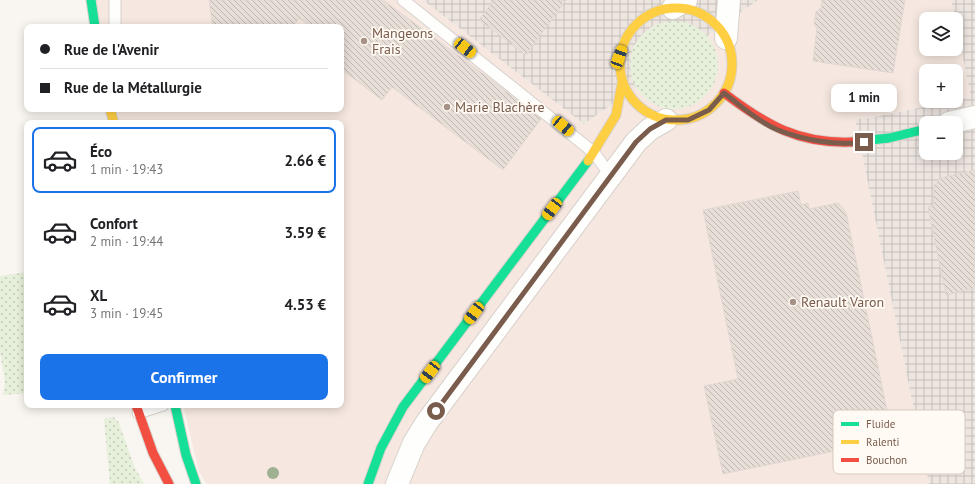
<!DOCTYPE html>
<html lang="fr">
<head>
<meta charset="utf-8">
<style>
	:root { --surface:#fff; --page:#f6f6f6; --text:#202124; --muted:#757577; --line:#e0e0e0; --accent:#1a73e8 }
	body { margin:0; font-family:"PT Sans",sans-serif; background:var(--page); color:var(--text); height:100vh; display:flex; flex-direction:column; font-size:15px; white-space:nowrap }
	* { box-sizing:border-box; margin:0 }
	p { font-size:13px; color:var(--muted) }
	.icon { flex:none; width:22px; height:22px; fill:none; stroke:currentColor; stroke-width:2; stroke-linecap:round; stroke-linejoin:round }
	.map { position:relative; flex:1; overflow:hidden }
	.sheet { position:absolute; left:24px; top:120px; width:320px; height:288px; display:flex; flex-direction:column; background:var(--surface); border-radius:8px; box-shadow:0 2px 10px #0003 }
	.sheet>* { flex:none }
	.top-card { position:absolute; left:24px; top:24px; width:320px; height:88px; border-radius:8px; box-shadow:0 2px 10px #0003; display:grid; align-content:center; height:88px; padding:0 16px; background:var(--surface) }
	.fabs { position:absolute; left:919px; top:12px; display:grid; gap:8px }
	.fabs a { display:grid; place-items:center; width:44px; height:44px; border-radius:8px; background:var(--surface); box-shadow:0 2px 10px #0003; font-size:20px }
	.end { position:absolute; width:18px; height:18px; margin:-9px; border:5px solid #7a5c4d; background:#fff; box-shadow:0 0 0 2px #fff }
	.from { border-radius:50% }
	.bubble { position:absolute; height:28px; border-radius:8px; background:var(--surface); box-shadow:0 2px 10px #0003; font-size:13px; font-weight:600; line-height:28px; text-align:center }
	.car { position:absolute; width:12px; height:24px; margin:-12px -6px; border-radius:5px; box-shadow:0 0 3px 1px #0007; background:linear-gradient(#f5c518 24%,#345 0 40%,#f5c518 0 76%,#345 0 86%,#f5c518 0) }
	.top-card b { display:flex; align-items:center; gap:14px; height:38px; font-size:15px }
	.top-card b+b { border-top:1px solid var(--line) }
	.top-card i { width:10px; height:10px; background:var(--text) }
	ul { padding:7px 0 0; list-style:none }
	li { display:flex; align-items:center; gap:12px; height:66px; margin:0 8px 6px; padding:0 8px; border:2px solid transparent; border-radius:8px }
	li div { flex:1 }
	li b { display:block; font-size:15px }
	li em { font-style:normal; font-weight:600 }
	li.selected { border-color:var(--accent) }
	li>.icon { width:36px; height:36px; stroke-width:1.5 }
	.button { display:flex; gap:8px; margin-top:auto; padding:8px 16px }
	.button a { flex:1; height:46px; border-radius:8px; background:var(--accent); color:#fff; font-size:16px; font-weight:600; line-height:46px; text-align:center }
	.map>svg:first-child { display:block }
	.commercial { fill:#f6e8e1 }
	.industrial { fill:url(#industrial-grid); fill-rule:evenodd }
	.grass { fill:url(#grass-dots) }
	.building { fill:url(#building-back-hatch); stroke:#e2d8d2 }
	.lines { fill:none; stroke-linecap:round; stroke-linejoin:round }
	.lane-casing { stroke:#d7d1cb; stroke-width:13 }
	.street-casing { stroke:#d7d1cb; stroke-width:24 }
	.fast-casing { stroke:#d9d2cb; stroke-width:11 }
	.slow-casing { stroke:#d9d2cb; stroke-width:11 }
	.jam-casing { stroke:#d9d2cb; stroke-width:11 }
	.lane { stroke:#fefefd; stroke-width:11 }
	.street { stroke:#fefefd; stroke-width:22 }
	.fast { stroke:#16e098; stroke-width:9 }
	.slow { stroke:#ffcf43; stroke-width:9 }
	.jam { stroke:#f24e42; stroke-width:9 }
	.tree { fill:#9eb190 }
	.route { stroke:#7a5c4d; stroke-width:5 }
	.poi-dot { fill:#a69286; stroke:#fffaf3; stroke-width:1.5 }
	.labels { text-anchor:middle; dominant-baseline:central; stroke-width:3.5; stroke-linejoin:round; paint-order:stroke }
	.poi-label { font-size:14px; fill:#7a5c4d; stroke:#fffaf3; text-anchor:start }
	.key { fill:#fffaf3; stroke:#d7cbc1; stroke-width:1 }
	.key-label { font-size:11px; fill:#7a5c4d }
</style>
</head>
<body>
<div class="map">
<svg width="975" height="484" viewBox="0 0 975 484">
	<defs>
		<pattern id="industrial-grid" width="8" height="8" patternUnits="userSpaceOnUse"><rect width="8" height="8" fill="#ede5e0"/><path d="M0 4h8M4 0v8" fill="none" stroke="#c5bdb8"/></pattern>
		<pattern id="grass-dots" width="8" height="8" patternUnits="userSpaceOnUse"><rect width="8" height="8" fill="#e7f0db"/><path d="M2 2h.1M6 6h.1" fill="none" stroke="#c0c6b4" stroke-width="1.8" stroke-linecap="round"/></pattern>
		<pattern id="building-back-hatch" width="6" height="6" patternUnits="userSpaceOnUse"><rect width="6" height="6" fill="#e6ded7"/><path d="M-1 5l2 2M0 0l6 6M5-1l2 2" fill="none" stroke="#bfb7b1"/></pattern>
	</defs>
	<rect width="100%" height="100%" fill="#f9f5f0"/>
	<polygon class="commercial" points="92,0 423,0 584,124 758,0 951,0 955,19 926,19 926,49 956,49 956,25 971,97 956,100 956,71 926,71 926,101 951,101 870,118 855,119 929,484 207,484 199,472 183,405 341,405 341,123 120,123 116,109 341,109 341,27 98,27"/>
	<g class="industrial">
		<polygon points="423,0 758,0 584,124"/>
		<path d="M951 0H975V484H929L855 119 870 118 971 97ZM926 123H956V153H926Z"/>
	</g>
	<g class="grass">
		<circle cx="674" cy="65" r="44"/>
		<polygon points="27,272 27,393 3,395 5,382 0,352 0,276"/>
		<polygon points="113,417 118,421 135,468 144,484 110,484 104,419"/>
	</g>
	<g class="building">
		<polygon points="209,0 383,0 494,82 541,119 503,170 392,87 382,100 341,69 341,27 311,27 299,18 293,27 254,27 251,24 213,27"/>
		<polygon points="494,0 566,0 526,55 479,20"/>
		<polygon points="822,0 905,0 893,73 813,61 817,29 814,24 816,12 821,8"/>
		<polygon points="975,170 975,288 946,295 928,207 933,206 934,185 941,178"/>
		<polygon points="798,191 801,205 808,203 809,209 838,203 846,212 893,439 723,474 704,386 738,379 703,210"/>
	</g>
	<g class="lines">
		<g class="lane-casing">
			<g id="lane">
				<polyline points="115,0 115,27"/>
				<polyline points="403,0 587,147 594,153 611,176"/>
				<polyline points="138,413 163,405"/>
			</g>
		</g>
		<g class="street-casing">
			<g id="street">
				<polyline points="673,8 686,0"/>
				<polyline points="726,38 729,0"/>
				<polyline points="949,123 975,117"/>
				<polyline points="397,484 414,443 427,422 636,142 650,129 666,120"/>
			</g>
		</g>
		<g class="fast-casing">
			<g id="fast">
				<polyline points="91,0 95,27"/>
				<polyline points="852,142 889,138 926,129"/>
				<polyline points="175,405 186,455 196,484"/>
				<polyline points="368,484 381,448 403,407 588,161"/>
			</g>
		</g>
		<g class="slow-casing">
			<g id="slow">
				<circle cx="676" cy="64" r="56"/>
				<polyline points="110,109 114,123"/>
				<polyline points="588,161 616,115 622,83"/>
			</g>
		</g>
		<g class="jam-casing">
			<g id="jam">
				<path d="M724 93C766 125 798 144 852 142"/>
				<polyline points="136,405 153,453 169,484"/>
			</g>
		</g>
		<use href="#lane" class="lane"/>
		<use href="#street" class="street"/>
		<use href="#fast" class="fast"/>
		<use href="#slow" class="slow"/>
		<use href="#jam" class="jam"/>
	</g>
	<circle class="tree" cx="273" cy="473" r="6"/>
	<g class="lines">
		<path class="route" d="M436 411 636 142 650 129 666 120H688L709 110 724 93C741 106 759 122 778 130 804 140 836 146 864 142"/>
	</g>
	<g class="poi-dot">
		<circle cx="364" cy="41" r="4"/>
		<circle cx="447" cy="107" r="4"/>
		<circle cx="793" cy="302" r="4"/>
	</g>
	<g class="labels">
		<g class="poi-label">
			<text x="372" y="33">Mangeons<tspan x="372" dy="16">Frais</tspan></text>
			<text x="455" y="107">Marie Blachère</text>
			<text x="801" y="302">Renault Varon</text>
		</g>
	</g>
	<rect x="833" y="410" width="132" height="64" rx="6" class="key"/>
	<rect x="841" y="422" width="18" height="4" fill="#16e098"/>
	<rect x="841" y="440" width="18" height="4" fill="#ffcf43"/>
	<rect x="841" y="458" width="18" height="4" fill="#f24e42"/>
	<g class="key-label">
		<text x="866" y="428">Fluide</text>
		<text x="866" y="446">Ralenti</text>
		<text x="866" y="464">Bouchon</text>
	</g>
</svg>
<div class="fabs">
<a><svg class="icon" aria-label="layers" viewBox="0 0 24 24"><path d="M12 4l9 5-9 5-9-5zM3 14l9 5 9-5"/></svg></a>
<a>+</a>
<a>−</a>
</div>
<i class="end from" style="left:436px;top:411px"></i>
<i class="end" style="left:864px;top:142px"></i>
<div class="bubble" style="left:831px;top:84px;width:66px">1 min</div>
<i class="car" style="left:465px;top:48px;rotate:128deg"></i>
<i class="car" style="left:619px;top:57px;rotate:20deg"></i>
<i class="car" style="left:563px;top:126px;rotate:130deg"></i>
<i class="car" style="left:552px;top:209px;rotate:217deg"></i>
<i class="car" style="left:474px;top:313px;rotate:217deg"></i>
<i class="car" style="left:430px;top:372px;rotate:217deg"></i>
<div class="top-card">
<b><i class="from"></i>Rue de l'Avenir</b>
<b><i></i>Rue de la Métallurgie</b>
</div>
<section class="sheet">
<ul>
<li class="selected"><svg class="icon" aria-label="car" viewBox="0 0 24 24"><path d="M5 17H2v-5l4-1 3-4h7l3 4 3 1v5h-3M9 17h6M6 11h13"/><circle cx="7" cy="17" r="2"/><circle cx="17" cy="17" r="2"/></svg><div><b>Éco</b><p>1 min · 19:43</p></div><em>2.66 €</em></li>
<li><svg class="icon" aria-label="car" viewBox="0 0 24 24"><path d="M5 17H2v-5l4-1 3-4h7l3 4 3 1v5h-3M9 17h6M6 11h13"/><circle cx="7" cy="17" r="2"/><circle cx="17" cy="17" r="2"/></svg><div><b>Confort</b><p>2 min · 19:44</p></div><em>3.59 €</em></li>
<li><svg class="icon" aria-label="car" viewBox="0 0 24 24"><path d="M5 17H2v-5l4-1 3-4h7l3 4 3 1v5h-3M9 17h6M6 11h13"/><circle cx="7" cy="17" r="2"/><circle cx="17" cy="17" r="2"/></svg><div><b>XL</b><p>3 min · 19:45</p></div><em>4.53 €</em></li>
</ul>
<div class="button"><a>Confirmer</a></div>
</section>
</div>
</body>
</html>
